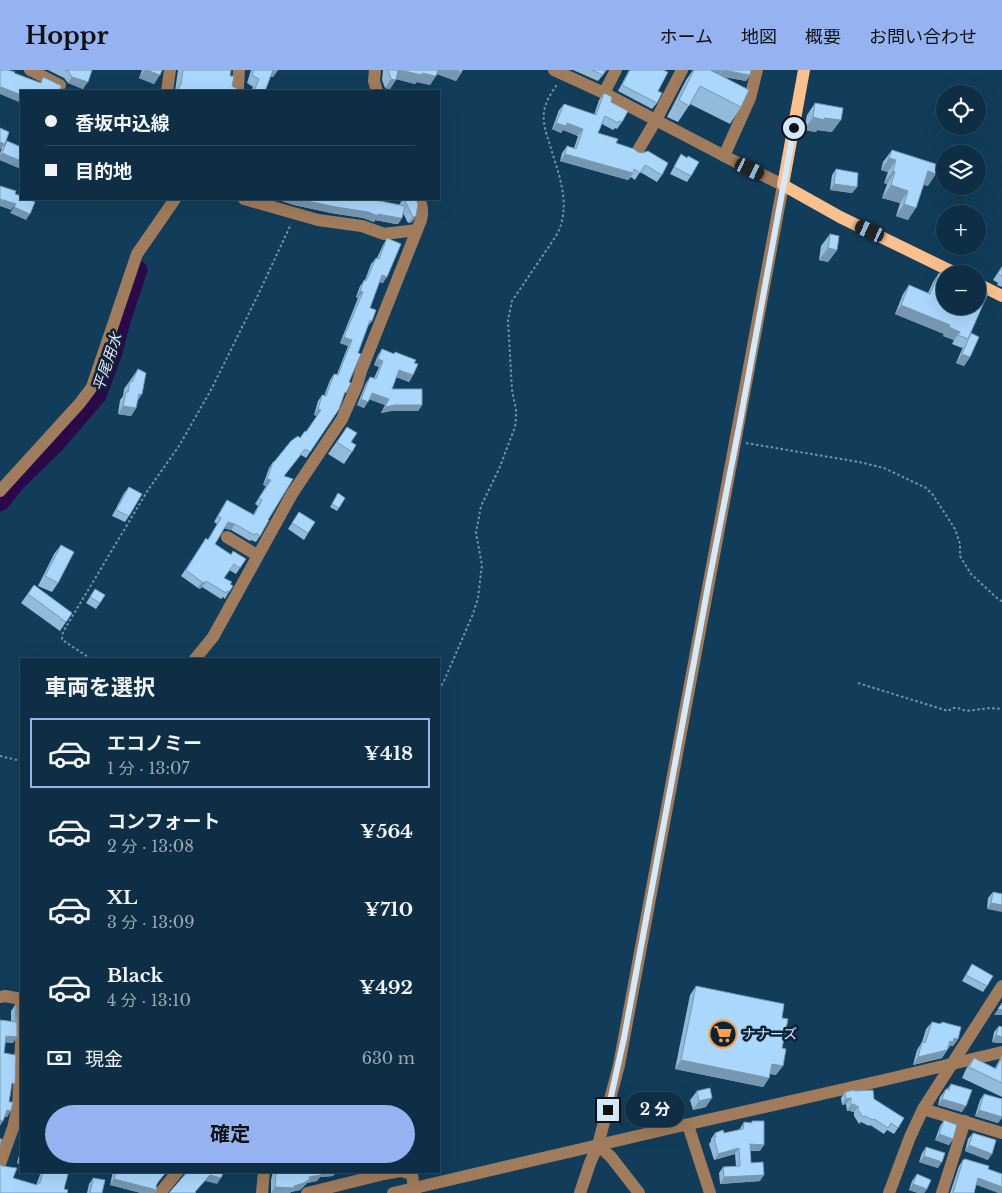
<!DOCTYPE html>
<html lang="ja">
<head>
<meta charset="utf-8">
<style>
	:root { --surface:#0d2e44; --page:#1b3a4f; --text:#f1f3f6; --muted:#9aa8b2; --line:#2d4a5d; --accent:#95b2f1 }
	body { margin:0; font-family:"Libre Baskerville","Noto Sans JP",serif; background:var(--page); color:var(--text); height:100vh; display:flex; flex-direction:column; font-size:19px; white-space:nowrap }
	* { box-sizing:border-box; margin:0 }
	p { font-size:16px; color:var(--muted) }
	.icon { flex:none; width:28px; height:28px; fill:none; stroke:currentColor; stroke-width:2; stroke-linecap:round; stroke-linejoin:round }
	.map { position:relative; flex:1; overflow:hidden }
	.details { position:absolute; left:20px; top:588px; width:420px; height:515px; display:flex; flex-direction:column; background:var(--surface); border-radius:0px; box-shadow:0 5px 20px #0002,0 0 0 1px var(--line) }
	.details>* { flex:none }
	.top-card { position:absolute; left:20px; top:20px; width:420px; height:110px; border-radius:0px; box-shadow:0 5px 20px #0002,0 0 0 1px var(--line); display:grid; align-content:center; height:110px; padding:0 25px; background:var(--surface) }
	.controls { position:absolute; left:936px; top:15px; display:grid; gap:10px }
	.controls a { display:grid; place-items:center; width:50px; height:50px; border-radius:50%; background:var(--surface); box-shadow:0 5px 20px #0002,0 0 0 1px var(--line); font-size:25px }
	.end { position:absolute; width:22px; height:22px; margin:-11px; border:6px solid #d3e9fc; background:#111; box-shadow:0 0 0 2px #111 }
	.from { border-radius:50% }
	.bubble { position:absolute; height:35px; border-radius:18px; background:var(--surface); box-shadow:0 5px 20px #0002,0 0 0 1px var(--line); font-size:16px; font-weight:700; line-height:35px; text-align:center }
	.car { position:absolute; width:15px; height:30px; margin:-15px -8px; border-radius:6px; box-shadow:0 0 4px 1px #0007; background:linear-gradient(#222 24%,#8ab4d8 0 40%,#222 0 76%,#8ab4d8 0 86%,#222 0) }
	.top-card b { display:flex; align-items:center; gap:18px; height:48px; font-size:19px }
	.top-card b+b { border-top:1px solid var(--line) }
	.top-card i { width:12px; height:12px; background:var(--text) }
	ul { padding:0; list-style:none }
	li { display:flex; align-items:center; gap:15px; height:70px; margin:0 10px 8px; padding:0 15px; border:2px solid transparent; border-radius:0px }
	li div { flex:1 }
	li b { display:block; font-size:19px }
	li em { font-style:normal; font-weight:700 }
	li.current { border-color:var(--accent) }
	li>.icon { width:45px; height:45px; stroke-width:1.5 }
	h2 { padding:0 25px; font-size:22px; line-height:60px }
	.pay { display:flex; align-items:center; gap:12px; height:55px; padding:0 25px; font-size:19px }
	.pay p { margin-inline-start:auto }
	.primary-button { display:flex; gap:10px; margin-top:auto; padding:10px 25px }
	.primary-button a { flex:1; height:58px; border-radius:30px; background:var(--accent); color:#111; font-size:20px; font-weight:700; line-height:58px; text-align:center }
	header { display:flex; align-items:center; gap:30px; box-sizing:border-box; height:70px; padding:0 25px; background:var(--accent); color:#111 }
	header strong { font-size:24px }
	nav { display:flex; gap:28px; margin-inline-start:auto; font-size:18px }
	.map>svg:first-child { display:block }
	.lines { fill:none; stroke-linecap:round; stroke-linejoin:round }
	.river { stroke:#2b084a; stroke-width:19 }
	.path { stroke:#7394ac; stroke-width:2; stroke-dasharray:2.5 2.5; stroke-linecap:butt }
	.minor { stroke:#a07c5c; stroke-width:12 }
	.major { stroke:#fbc08c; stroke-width:12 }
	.wall { fill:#92bada }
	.shaded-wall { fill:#7797b1 }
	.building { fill:#aad8fd; stroke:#7797b1 }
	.route { stroke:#d3e9fc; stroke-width:6 }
	.labels { text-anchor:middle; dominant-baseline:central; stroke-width:5; stroke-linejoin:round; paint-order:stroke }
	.poi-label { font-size:14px; fill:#d3e9fc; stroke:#0b2334; text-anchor:start }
	.water-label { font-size:15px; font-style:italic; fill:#e6ddf5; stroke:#0b2334 }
</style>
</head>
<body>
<header>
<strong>Hoppr</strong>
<nav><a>ホーム</a><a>地図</a><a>概要</a><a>お問い合わせ</a></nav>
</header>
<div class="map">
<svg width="1002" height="1123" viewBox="0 0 1002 1123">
	<rect width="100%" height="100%" fill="#113d5b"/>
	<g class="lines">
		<polyline class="river" points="0,432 16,412 53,376 97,325 113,282 121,251 138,200"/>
		<g class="path">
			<polyline points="746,373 859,392 884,398 926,418 933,425 955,459 960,474 960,486 971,504 999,530 1002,531"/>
			<polyline points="91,589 64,571 62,569 63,562 148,420 179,376 212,318 258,225 291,154"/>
			<polyline points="858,613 948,641 953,638 958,638 966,641 990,638 1002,639"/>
			<path d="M439 620 444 611 473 544 478 528 482 495 476 463 481 436 499 399 515 357 516 349V340L512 320 508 250 512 231 556 166C573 136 558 103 549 72 545 60 541 47 546 34 548 27 554 20 557 14"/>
			<polyline points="0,686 21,691"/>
		</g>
		<g class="minor">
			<polyline points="30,0 60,15"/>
			<polyline points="375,0 374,11 377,21"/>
			<polyline points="554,0 604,23 734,91 783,115 619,995 598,1075 590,1093 580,1123"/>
			<polyline points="167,21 170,0"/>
			<polyline points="236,21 238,17 239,0"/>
			<polyline points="604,23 616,0"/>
			<polyline points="637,82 656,50 682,0"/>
			<polyline points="724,86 750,28 757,0"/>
			<polyline points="244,129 318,150 362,156 384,164 417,160"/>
			<polyline points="0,421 80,333 92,317 137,184 175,129"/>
			<polyline points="227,467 257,485"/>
			<path d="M195 589 213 567 292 424 342 349 357 315 361 301 421 150C423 142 423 135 418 129"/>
			<polyline points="0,927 5,926 21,929"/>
			<polyline points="923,1039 1002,1063"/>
			<polyline points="688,1055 710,1123"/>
			<polyline points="598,1075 611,1087 639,1123"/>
			<polyline points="0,1094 13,1058 18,1036 21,972 20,942 21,935"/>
			<polyline points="401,1101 408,1103 412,1105 415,1123"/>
			<polyline points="160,1123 178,1101"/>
			<polyline points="262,1123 264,1101"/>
			<polyline points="307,1123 384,1104 400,1101"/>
			<polyline points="393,1123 667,1059 884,1010 1002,982"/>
			<polyline points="889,1123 910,1067 923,1039 1002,916"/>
			<polyline points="942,1123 965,1051"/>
		</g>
		<g class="major">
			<polyline points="804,0 783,115 840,147 957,204"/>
			<polyline points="978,214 1002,226"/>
		</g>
	</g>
	<g class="wall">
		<polygon points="48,0 92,0 83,19 68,13 64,8"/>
		<polygon points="142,0 162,0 154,14 139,8"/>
		<polygon points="178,0 231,0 230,6 232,16 239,20 246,21 175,21"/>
		<polygon points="251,0 278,0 273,7 270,6 265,21 251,21 253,17 247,13"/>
		<polygon points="383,0 463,0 456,11 437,4 430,15 417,12 415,14 396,9 390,19 385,18 382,10"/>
		<polygon points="573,0 607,0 598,11"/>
		<polygon points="629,0 663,0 658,21 657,33 652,39 618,21"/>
		<polygon points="693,0 751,0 750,5 746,11 725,7 741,37 730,54 690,34 678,52 667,47 686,10"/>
		<polygon points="604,23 611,32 622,52 617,59 615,58 613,60 602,54 598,63 616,73 662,105 657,112 640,102 635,110 631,107 628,110 560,91 562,83 567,76 574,78 578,66 563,60 561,63 552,59 559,40 564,34 594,45 599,30"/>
		<polygon points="815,33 832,62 817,60 816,62 804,60 807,45"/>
		<polygon points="7,71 21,77 21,99 0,90 0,83 2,77"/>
		<polygon points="892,80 928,116 924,115 908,150 896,146 900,133 882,128 887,114 884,113 888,102 881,100 883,92"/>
		<polygon points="681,84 691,106 687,112 670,104 677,91"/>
		<polygon points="836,99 857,117 852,123 830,120 832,105"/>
		<polygon points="278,129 370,129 399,135 403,129 416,129 416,146 412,152 408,153 403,143 402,148 398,154 396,154 375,150 374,152 363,148 331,143 294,135 282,131 283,130"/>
		<polygon points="830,164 837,180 828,192 819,190 821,176"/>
		<polygon points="387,168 383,213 379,212 370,238 372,251 368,256 358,283 339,339 306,388 301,385 284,406 268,450 260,466 256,472 251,470 250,471 231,460 224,458 215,474 231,484 240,498 236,504 229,500 224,508 230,514 229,522 225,529 223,527 221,529 202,517 200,519 198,518 181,506 202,474 208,469 217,454 214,452 223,436 227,430 253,445 258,436 255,434 266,416 263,415 269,398 273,392 274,392 306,362 317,346 314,345 318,331 322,325 324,326 330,310 334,304 337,304 348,276 340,273 358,228 356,227 360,216 365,210 371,194 376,188 377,188 383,175"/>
		<polygon points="1002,196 1002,217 997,215 998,213 993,210"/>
		<polygon points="939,203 970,265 970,287 964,296 956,293 963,277 962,278 952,274 954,270 943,266 944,264 895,244 903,224 909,215 928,223 933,212"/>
		<polygon points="382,279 414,293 413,305 409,312 396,307 392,319 422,335 418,341 391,341 381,343 385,335 369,329 364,338 357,335 366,313 370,307 374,308 379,297 374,295 378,285"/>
		<polygon points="138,299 142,324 137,331 136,338 131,346 118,344 120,330 123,326 124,319"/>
		<polygon points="347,357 352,382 344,394 328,384"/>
		<polygon points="129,417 129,446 125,452 112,446 124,423"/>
		<polygon points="338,423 345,428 337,441 330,437"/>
		<polygon points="299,442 315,452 304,470 288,459"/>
		<polygon points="61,475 58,513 52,522 38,516 54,484"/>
		<polygon points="34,515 72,543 60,561 21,533"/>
		<polygon points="95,519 100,533 96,539 86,533"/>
		<polygon points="993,822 1002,824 987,839 988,828"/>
		<polygon points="972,894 987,916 983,922 962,911"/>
		<polygon points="696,916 782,948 776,1005 770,1004 769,1008 763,1017 675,999 690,925"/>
		<polygon points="15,935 17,952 13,973 5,972 4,983 11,1020 7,1047 5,1047 0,950 11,952 11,941"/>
		<polygon points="932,952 940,954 942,952 958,969 953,976 950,976 942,988 913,995 917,980 922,972 926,959"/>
		<polygon points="999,956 998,973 992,972 994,962"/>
		<polygon points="1002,985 1002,1027 962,1008 966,999 974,988 995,998"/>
		<polygon points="951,1014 962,1042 938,1035 940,1027 946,1019 947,1019"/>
		<polygon points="697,1021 706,1037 693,1040 690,1030"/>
		<polygon points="855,1021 874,1029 898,1058 894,1064 887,1060 884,1064 870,1055 869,1056 861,1052 859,1054 854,1046 854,1042 851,1042 851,1041 847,1041 846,1034 842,1035 841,1028 845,1022"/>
		<polygon points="984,1024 998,1053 975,1046 980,1030"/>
		<polygon points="944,1050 953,1069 949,1075 935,1070 940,1056"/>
		<polygon points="752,1051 760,1081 750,1081 751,1093 760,1111 720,1114 719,1103 723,1097 736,1096 735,1084 714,1090 709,1074 711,1071 711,1069 715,1063 724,1063 739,1060 744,1052 751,1053"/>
		<polygon points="973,1063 988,1090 965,1081 968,1069"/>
		<polygon points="926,1077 938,1098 919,1092 922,1083"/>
		<polygon points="21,1078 21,1095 17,1093 20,1081"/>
		<polygon points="963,1090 976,1115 974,1123 950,1123 959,1096"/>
		<polygon points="39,1101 67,1101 64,1119 0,1123 13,1108 36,1115 41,1102"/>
		<polygon points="113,1101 167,1101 157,1114 156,1116 157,1120 154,1123 141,1123 110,1115"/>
		<polygon points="273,1101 337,1101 333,1106 320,1107 317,1111 307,1113 300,1120 291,1122 290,1123 271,1123 271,1110"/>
		<polygon points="917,1104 927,1119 924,1123 918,1123 909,1120 912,1111"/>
		<polygon points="93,1108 102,1123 87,1123 89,1114"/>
	</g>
	<g class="shaded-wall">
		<polygon points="144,0 147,0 160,5 154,14 139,8"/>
		<polygon points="271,0 278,0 273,7 268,5"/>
		<polygon points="398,0 422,3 436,6 430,15 417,12 415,14 392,8"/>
		<polygon points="436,0 457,0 462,2 456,11 434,3"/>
		<polygon points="694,0 722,0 719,4"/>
		<polygon points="723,0 750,5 746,11 718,6"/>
		<polygon points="72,7 88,12 83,19 68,13"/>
		<polygon points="391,9 396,10 390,19 385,18"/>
		<polygon points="1,17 21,25 21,33 0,24 0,18"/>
		<polygon points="813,47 824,48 841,50 832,62 817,60 816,62 804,60"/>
		<polygon points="556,53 567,53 583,59 578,66 563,60 561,63 552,59"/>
		<polygon points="0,72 5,74 1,79 0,79"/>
		<polygon points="2,83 21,91 21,99 0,90 0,85"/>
		<polygon points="565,84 633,103 628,110 560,91"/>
		<polygon points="889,88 896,90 888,102 881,100"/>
		<polygon points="893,101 895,102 887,114 884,113"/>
		<polygon points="928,101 936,104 928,116 920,113"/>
		<polygon points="834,114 857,117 852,123 830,120"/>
		<polygon points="891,115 908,121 900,133 882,128"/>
		<polygon points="0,129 16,134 11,140 0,136"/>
		<polygon points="284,129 298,129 402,148 398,154 396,154 375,150 374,152 363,148 331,143 294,135 282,131"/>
		<polygon points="904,134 916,138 908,150 896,146"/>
		<polygon points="14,137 30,144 26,150 10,143"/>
		<polygon points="416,146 412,152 408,153 413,147"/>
		<polygon points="828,178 837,180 828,192 819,190"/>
		<polygon points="382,205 387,207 383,213 378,211"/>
		<polygon points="360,221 363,222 358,228 356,227"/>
		<polygon points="901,235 950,255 944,264 895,244"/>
		<polygon points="949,257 960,262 954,270 943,266"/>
		<polygon points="344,267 352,270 348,276 340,273"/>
		<polygon points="962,284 970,287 964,296 956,293"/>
		<polygon points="378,289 383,291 379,297 374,295"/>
		<polygon points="399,300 413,305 409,312 395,306"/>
		<polygon points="372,323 389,329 385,335 368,329"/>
		<polygon points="139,324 142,324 137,332"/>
		<polygon points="361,329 368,332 364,338 357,335"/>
		<polygon points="395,335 422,335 418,341 391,341 381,343 385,337"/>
		<polygon points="123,336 136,338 131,346 118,344"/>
		<polygon points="318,339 321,340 317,346 314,345"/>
		<polygon points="267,409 271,410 266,416 263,415"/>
		<polygon points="228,452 235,454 231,460 224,458"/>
		<polygon points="202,512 205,513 200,519 198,518"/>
		<polygon points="991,833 1002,835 1002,842 987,839"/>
		<polygon points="998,939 1002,940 1002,945 994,945"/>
		<polygon points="996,965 1002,967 1002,973 998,973 992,972"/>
		<polygon points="6,966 17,967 13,973 2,972"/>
		<polygon points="954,968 958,969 953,976 950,976 948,979 950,971"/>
		<polygon points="947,980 942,988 913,995 918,987"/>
		<polygon points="681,990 769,1008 763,1017 675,999"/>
		<polygon points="772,994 783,996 776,1005 766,1003"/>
		<polygon points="712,1028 706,1037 693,1040 699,1031"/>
		<polygon points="851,1028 846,1034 842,1035 846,1029"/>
		<polygon points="942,1029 966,1036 962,1042 938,1035"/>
		<polygon points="855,1034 851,1041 847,1041 851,1035"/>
		<polygon points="855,1036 858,1036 854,1042 851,1042"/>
		<polygon points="7,1040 11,1041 7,1047 2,1046"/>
		<polygon points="979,1040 1002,1047 1002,1048 998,1053 975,1046"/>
		<polygon points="0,1050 3,1051 0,1056"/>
		<polygon points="939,1064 953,1069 949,1075 935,1070"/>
		<polygon points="750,1074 764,1075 760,1081 745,1080"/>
		<polygon points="969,1075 992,1084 988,1090 965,1081"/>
		<polygon points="739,1078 735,1084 714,1090 718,1084"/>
		<polygon points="924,1086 942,1092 938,1098 919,1092"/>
		<polygon points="21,1087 21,1095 17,1093"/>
		<polygon points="320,1101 337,1101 333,1106 320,1107 317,1111 307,1113 300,1120 291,1122 290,1123 271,1123 275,1117 294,1116"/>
		<polygon points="210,1105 221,1108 217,1114 205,1111 195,1123"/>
		<polygon points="764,1105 760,1111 720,1114 724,1107"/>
		<polygon points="978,1108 1002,1117 1002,1123 998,1123 974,1114"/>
		<polygon points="114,1109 157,1120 154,1123 141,1123 110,1115"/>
		<polygon points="913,1114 927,1119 924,1123 918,1123 909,1120"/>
	</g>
	<g class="building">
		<polygon points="0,0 8,0 15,2 14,3 41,13 43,7 62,16 58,21 21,21 21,25 1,17 0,20"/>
		<polygon points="65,0 92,0 88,12 72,7 68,1"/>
		<polygon points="147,0 162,0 160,5"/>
		<polygon points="183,0 231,0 230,6 234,6 232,16 239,20 246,21 181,21 181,20 178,19 181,14"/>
		<polygon points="254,0 273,0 265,21 254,21 259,9 252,5"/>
		<polygon points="388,0 398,0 396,10 391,9"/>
		<polygon points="400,0 438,0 436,6 422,3 422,5"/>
		<polygon points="592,0 607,0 606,1 605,0 603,5"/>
		<polygon points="630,0 663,0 668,2 658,21 662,23 657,33 622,15"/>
		<polygon points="694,0 710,0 749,20 741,37 700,16 689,36 679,30"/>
		<polygon points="723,0 751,0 750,5"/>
		<polygon points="604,23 612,27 611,32 628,41 622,52 619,51 618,53 605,46 598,63 618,69 616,73 634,79 638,82 642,83 648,81 668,93 662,105 645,95 640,103 634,99 633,103 565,84 567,76 576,79 583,59 567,53 566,56 556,53 564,34 596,45"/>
		<polygon points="815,33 843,38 841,50 824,48 824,50 813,47"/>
		<polygon points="0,58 9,62 5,74 0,72"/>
		<polygon points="7,71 21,77 21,91 2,83"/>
		<polygon points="892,80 939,95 936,104 928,101 916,138 904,134 908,121 891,115 895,102 893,101 896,90 889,88"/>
		<polygon points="681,84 687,88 688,86 699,92 691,106 674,97"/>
		<polygon points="836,99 858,103 857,117 834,114"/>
		<polygon points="0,116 16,121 15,124 21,126 21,129 28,129 35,132 30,144 14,137 16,134 0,129"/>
		<polygon points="298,129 370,129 405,136 402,148 400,148 378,144 378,146 368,142 336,137"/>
		<polygon points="404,129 416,129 418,134 416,146 413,147"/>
		<polygon points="830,164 839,166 837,180 828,178"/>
		<polygon points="387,168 401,174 387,207 382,205 370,238 376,240 372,251 370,250 358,283 361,284 349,312 351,313 346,323 345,322 339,339 310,382 305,379 284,406 293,409 268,450 269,450 260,466 256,463 254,465 235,454 228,452 215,474 231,485 233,481 246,489 240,498 234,494 224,508 232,512 230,514 233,516 229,522 227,521 226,523 206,511 205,513 202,512 186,500 206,468 208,470 221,448 218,446 227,430 254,445 262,430 259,428 271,410 267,409 273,392 274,392 291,371 298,366 300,368 305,361 306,362 321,340 318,339 322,325 326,326 334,304 338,305 352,270 344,267 363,222 360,221 364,210 366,211 376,188 379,189"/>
		<polygon points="1002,197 1002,206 998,204"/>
		<polygon points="939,203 945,205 945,236 978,236 978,218 988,223 968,269 958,265 960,262 949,257 950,255 901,235 909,215 930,224"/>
		<polygon points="971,263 979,267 970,287 962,284"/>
		<polygon points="382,279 394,284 395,282 416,290 414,293 418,294 413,305 399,300 392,319 422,319 422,335 395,335 385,337 389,329 372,323 368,332 361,329 370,307 376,309 383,291 378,289"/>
		<polygon points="138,299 146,303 142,324 139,324 136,338 123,336 126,322 128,322 130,311 132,312"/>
		<polygon points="347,357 357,363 351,372 356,375 352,382 337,372"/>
		<polygon points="129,417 142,424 129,446 116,440"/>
		<polygon points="338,423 345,428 339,438 332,434"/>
		<polygon points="299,442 315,452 308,463 292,453"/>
		<polygon points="61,475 74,482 58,513 45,506"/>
		<polygon points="34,515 72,543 66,552 28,524"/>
		<polygon points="95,519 105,525 100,533 90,527"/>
		<polygon points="993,822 1002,824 1002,835 991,833"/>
		<polygon points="972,894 993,906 987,916 966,905"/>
		<polygon points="696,916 784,934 782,948 788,949 782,978 786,979 783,996 772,994 769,1008 681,990"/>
		<polygon points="1002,933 1002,940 998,939"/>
		<polygon points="15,935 16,935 17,952 16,952"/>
		<polygon points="0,950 17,952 17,967 6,966 4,983 16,985 15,1014 12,1013 9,1032 13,1032 11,1041 7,1040 3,1051 0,1050"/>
		<polygon points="932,952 941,954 942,952 961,957 958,969 954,968 953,972 950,971 947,980 918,987 922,972 925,973"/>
		<polygon points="999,956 1002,957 1002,967 996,965"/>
		<polygon points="1002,987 1002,1013 969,997 974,988 996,999"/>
		<polygon points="951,1014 972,1020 966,1036 942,1029 945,1021 946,1019 949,1020"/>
		<polygon points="710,1018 712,1028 699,1031 697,1021"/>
		<polygon points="854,1020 855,1021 873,1020 874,1029 904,1048 898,1058 891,1053 888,1058 874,1049 873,1050 865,1046 863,1047 858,1040 858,1036 855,1036 855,1034 851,1035 851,1028 846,1029 845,1022"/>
		<polygon points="984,1024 1002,1029 1002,1047 979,1040"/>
		<polygon points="944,1050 957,1055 953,1069 939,1064"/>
		<polygon points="752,1051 764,1051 764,1075 750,1074 751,1093 763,1092 764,1105 724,1107 723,1097 740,1096 739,1078 718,1084 714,1068 716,1067 715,1063 723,1060 724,1063 743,1059 744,1052 752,1053"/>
		<polygon points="973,1063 996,1070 992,1084 969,1075"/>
		<polygon points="0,1069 2,1069 0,1076"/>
		<polygon points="926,1077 945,1083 942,1092 924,1086"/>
		<polygon points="965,1089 989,1096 988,1099 1002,1104 1002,1117 978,1108 974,1123 953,1123 963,1090"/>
		<polygon points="0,1094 2,1096 17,1098 13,1108 37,1115 38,1113 40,1113 43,1101 67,1101 67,1103 68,1104 64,1119 68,1120 67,1123 0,1123"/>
		<polygon points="116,1101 167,1101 158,1112 156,1116 157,1120 114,1109"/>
		<polygon points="188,1101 224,1101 221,1108 210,1105 195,1122 196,1123 169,1123"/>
		<polygon points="276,1101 321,1101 321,1105 309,1107 310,1109 304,1113 294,1116 294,1118 275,1117"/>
		<polygon points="917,1104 931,1110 927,1119 913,1114"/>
		<polygon points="93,1108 105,1110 102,1123 90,1123"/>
	</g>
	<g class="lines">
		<polyline class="route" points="608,1040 624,968 709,511 740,352 794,58"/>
	</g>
	<defs>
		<g id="supermarket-ring" transform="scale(1.4375)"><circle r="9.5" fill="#0b2334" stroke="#f8a14a" stroke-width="1.5"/><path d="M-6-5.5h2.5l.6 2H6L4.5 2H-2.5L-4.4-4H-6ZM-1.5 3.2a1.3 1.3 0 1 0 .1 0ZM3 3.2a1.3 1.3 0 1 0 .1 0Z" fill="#f8a14a"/></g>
	</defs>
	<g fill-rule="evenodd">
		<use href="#supermarket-ring" x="723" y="964"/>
	</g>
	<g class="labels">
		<g class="poi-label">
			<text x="742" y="964">ナナーズ</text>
		</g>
		<g class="water-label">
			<text transform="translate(107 292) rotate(-71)">平尾用水</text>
		</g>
	</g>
</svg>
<div class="controls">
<a><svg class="icon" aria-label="locate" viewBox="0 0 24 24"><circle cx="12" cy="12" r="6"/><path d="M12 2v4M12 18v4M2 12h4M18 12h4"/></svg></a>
<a><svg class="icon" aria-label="layers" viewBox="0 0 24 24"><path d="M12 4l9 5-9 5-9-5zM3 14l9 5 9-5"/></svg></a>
<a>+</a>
<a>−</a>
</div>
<i class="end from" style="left:794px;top:58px"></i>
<i class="end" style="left:608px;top:1040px"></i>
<div class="bubble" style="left:625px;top:1022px;width:60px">2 分</div>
<i class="car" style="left:750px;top:99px;rotate:116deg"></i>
<i class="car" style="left:870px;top:161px;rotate:295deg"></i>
<div class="top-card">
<b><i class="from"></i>香坂中込線</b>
<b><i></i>目的地</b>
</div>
<section class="details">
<h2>車両を選択</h2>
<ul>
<li class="current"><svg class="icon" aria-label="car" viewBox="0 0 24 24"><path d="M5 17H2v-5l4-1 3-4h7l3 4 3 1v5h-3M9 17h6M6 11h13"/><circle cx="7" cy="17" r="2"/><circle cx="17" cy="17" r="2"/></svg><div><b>エコノミー</b><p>1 分 · 13:07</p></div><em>¥418</em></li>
<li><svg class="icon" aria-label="car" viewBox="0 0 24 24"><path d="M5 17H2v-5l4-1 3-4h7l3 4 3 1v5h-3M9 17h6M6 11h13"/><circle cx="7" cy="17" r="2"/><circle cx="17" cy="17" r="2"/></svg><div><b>コンフォート</b><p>2 分 · 13:08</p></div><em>¥564</em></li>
<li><svg class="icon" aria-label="car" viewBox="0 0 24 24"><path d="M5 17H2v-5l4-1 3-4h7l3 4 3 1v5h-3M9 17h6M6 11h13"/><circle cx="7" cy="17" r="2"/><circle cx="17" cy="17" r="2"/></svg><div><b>XL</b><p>3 分 · 13:09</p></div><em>¥710</em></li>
<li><svg class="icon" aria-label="car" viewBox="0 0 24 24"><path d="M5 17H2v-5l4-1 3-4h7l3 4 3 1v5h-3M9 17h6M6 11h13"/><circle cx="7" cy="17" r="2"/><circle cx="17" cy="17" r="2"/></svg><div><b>Black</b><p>4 分 · 13:10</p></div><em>¥492</em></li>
</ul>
<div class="pay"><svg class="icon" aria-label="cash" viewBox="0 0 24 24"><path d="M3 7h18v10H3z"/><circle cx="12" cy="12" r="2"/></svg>現金<p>630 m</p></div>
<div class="primary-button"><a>確定</a></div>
</section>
</div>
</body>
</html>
